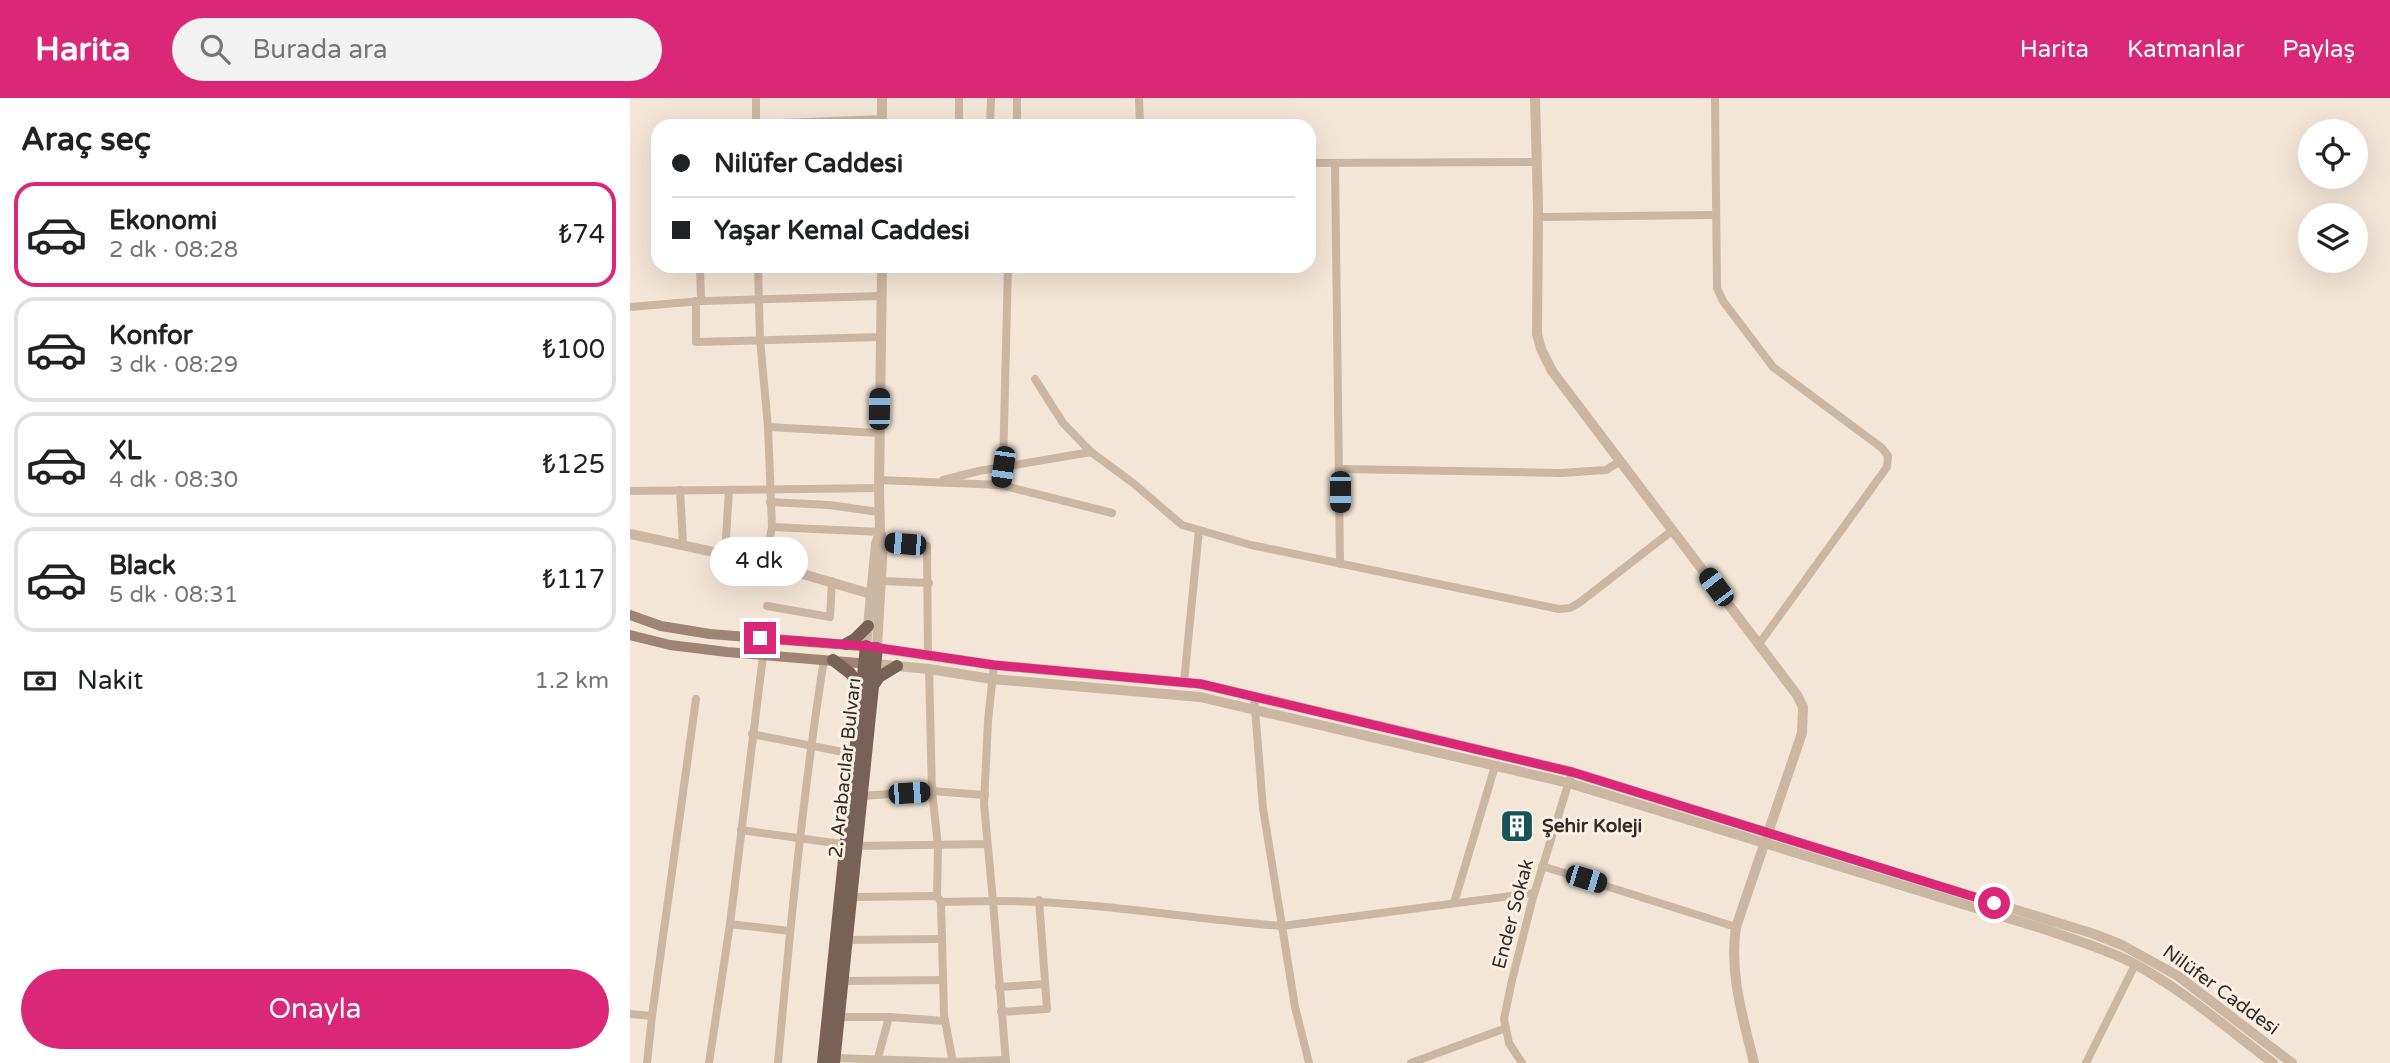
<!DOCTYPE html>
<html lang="tr">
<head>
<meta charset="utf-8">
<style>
	:root { --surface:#fff; --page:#f2f2f2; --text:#202124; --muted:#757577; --line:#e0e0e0; --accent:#db2777 }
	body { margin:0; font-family:"Varela Round",sans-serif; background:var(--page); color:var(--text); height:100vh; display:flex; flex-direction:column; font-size:26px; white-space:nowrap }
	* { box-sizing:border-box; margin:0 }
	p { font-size:23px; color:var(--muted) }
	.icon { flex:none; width:38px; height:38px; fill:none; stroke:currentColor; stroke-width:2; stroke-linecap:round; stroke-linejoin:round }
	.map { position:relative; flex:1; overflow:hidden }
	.drawer { display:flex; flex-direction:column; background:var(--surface); width:630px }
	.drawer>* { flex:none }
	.guide { position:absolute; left:21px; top:21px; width:665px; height:154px; border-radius:21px; box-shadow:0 7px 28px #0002; display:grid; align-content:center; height:154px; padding:0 21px; background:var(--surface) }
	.buttons { position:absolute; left:1668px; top:21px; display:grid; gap:14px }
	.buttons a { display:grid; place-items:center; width:70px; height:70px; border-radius:50%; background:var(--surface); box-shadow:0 7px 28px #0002; font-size:35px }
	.end { position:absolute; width:32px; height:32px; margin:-16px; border:9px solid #db2777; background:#fff; box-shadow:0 0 0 4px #fff }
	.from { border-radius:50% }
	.bubble { position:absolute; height:49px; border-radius:24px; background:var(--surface); box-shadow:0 7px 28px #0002; font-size:23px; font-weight:600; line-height:49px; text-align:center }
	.car { position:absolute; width:21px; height:42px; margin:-21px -10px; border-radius:9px; box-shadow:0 0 5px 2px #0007; background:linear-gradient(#222 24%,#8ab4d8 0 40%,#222 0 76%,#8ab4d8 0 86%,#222 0) }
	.guide b { display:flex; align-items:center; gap:24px; height:66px; font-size:26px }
	.guide b+b { border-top:2px solid var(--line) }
	.guide i { width:18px; height:18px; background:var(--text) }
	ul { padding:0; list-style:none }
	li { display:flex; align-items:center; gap:21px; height:105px; margin:0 14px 10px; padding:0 7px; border:4px solid var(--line); border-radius:21px }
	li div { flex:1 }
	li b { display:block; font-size:26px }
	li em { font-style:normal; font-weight:600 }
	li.selected { border-color:var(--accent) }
	li>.icon { width:63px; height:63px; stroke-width:1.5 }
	h2 { padding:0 21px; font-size:32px; line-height:84px }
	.pay { display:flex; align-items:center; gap:18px; height:77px; padding:0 21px; font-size:26px }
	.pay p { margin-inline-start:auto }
	.action { display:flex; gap:14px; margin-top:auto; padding:14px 21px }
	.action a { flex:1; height:80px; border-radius:42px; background:var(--accent); color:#fff; font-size:28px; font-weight:600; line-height:80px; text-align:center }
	header { display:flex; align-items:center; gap:42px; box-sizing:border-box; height:98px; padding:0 35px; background:var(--accent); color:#fff }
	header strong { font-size:33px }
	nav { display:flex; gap:38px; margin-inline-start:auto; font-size:24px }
	.search { width:490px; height:63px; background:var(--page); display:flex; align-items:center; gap:18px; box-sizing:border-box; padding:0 24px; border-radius:38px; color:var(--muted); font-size:26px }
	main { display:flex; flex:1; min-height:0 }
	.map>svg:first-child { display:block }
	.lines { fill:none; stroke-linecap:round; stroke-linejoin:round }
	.minor { stroke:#cbb6a2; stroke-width:8 }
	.tertiary { stroke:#cbb6a2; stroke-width:10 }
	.secondary { stroke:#9f8474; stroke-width:10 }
	.primary { stroke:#786255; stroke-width:12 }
	.route { stroke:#db2777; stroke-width:9 }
	.labels { text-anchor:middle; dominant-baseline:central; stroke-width:6; stroke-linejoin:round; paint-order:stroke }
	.street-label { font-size:19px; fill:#352b25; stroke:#faf0e3 }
	.poi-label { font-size:19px; font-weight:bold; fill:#352b25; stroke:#faf0e3; text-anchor:start }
</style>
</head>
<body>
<header>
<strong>Harita</strong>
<div class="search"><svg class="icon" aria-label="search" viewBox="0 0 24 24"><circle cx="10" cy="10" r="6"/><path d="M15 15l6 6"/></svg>Burada ara</div>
<nav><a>Harita</a><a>Katmanlar</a><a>Paylaş</a></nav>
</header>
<main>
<section class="drawer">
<h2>Araç seç</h2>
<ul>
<li class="selected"><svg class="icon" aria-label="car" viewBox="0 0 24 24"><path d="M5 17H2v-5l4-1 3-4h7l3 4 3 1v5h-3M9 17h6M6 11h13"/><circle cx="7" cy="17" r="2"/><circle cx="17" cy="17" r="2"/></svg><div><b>Ekonomi</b><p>2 dk · 08:28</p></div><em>₺74</em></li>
<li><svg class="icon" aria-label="car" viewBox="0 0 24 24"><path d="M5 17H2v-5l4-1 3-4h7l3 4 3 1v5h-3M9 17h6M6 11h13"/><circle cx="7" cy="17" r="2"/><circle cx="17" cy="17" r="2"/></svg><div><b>Konfor</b><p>3 dk · 08:29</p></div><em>₺100</em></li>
<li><svg class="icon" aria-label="car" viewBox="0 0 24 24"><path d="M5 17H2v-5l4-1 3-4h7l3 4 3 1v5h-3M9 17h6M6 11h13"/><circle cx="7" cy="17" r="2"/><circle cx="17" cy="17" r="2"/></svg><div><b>XL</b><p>4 dk · 08:30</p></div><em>₺125</em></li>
<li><svg class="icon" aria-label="car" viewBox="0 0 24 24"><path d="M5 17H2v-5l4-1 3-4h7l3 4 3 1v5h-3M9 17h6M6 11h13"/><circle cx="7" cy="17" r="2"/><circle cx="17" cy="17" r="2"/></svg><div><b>Black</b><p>5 dk · 08:31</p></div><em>₺117</em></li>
</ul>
<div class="pay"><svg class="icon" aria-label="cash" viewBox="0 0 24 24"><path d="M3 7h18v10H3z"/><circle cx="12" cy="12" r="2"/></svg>Nakit<p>1.2 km</p></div>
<div class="action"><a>Onayla</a></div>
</section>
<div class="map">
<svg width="1760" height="965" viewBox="0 0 1760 965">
	<rect width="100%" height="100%" fill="#f3e6d7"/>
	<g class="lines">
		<g class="minor">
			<polyline points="126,0 126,28"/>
			<polyline points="329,0 329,28"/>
			<polyline points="509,0 510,28"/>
			<polyline points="1085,0 1087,190 1093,203 1143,269 1252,350 1258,358 1257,369 1129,546"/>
			<polyline points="126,26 252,21"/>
			<polyline points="360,28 361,0"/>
			<polyline points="387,28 387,0"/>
			<polyline points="679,65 907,64"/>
			<polyline points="705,65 710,466"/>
			<polyline points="908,119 1086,117"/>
			<polyline points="70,168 71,203"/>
			<polyline points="128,168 130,241 138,329 142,429 135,465"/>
			<polyline points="66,203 66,244 250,239"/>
			<polyline points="0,209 71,203 252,198"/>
			<polyline points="405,281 433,325 461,354 503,385 552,427 621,447 929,511 940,510 949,505 1043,432"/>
			<polyline points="138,329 249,335"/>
			<polyline points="710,371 931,375 976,372 989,364"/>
			<polyline points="249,382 371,387 482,415"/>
			<polyline points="313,382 349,373 461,354"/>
			<polyline points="371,387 373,369 378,168"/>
			<polyline points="50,392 53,446"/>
			<polyline points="0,393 249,390"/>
			<polyline points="140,404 199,407 249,414"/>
			<polyline points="142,429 250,434"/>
			<polyline points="253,444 297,448 298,556"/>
			<polyline points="95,456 99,392"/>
			<polyline points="251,483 299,485"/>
			<polyline points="137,508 200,519 202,483"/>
			<path d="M364 567 358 623 354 706 363 803C460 802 556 821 652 828L633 710 624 599"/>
			<polyline points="299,571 302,693 308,748 307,798"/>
			<polyline points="554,584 569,432"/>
			<polyline points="122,636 223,656"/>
			<polyline points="232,698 302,693 355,697"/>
			<polyline points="111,732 226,748 357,746"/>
			<polyline points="912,768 1106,829"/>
			<polyline points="221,799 307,798 311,804 363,803 376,965"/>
			<polyline points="311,804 314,917 323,965"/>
			<polyline points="824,805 865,668"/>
			<polyline points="100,826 160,833"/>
			<polyline points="218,842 311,841"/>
			<polyline points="214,883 312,882"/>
			<polyline points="369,889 415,886"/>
			<polyline points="371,914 417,911 409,802"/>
			<polyline points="0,916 22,918 17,965"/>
			<polyline points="22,918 66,601"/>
			<polyline points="210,919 259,919 315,923"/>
			<polyline points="205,960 323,964 375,962"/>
			<polyline points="248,960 259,919"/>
			<polyline points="79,965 100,826 133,558"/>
			<path d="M148 965C160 830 173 695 194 561"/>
			<polyline points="679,965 665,909 652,828 904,795"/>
			<polyline points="781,965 876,930"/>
			<polyline points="892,965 879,945 874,921 882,882 902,803 940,680"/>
			<polyline points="1456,965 1505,867"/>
		</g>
		<g class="tertiary">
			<polyline points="252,0 252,28"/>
			<path d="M905 0 908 108 907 236 911 251 922 273 1167 597 1173 609 1172 635 1106 829C1099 875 1113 920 1124 965"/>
			<polyline points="252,168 249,390 250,434 253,444 247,550 364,567 571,586 750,628 942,674 1464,836 1492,847 1548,878 1662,965"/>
			<polyline points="0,436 135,465 241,496"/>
			<polyline points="236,548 246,446 250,435"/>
			<path d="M245 566 299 571 362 581 570 599 939 685 1414 831C1443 841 1473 850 1501 864 1552 891 1597 930 1643 965"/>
		</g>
		<g class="secondary">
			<polyline points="0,517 31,528 80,536 244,549"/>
			<polyline points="0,537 40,547 97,554 240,566"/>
		</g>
		<g class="primary">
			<polyline points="216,546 225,541 238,528"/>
			<polyline points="203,562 220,575 232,591"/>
			<polyline points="243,588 249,579 267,568"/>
			<polyline points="193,965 236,548"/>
			<polyline points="204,965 247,550"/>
		</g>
	</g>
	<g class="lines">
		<polyline class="route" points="130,540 236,548 364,567 571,586 942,674 1364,805"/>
	</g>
	<defs>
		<g id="building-square" transform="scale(1.75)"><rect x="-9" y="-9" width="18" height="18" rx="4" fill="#185359" stroke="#faf0e3"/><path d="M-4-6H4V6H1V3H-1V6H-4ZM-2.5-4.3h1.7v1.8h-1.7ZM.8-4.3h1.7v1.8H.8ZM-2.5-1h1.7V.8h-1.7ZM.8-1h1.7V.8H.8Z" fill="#fff"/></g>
	</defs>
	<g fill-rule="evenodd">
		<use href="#building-square" x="887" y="728"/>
	</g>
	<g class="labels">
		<g class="street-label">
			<text transform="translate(215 670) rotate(-84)">2. Arabacılar Bulvarı</text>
			<text transform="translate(883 816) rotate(-75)">Ender Sokak</text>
			<text transform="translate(1591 892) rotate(36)">Nilüfer Caddesi</text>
		</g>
		<g class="poi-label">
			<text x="912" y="728">Şehir Koleji</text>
		</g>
	</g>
</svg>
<div class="buttons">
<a><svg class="icon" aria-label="locate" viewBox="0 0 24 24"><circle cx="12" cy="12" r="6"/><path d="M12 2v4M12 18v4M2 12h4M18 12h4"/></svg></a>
<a><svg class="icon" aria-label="layers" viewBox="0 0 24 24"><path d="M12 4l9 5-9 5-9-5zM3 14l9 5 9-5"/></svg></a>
</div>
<i class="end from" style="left:1364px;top:805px"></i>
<i class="end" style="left:130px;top:540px"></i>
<div class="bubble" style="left:80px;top:439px;width:98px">4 dk</div>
<i class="car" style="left:249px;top:311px;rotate:1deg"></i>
<i class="car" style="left:373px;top:369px;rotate:188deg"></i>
<i class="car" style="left:710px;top:394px;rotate:180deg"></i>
<i class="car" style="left:275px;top:446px;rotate:275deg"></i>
<i class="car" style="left:1086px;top:489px;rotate:323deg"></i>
<i class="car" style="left:279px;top:695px;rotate:86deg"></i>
<i class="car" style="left:956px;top:781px;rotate:107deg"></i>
<div class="guide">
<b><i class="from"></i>Nilüfer Caddesi</b>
<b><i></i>Yaşar Kemal Caddesi</b>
</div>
</div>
</main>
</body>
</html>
